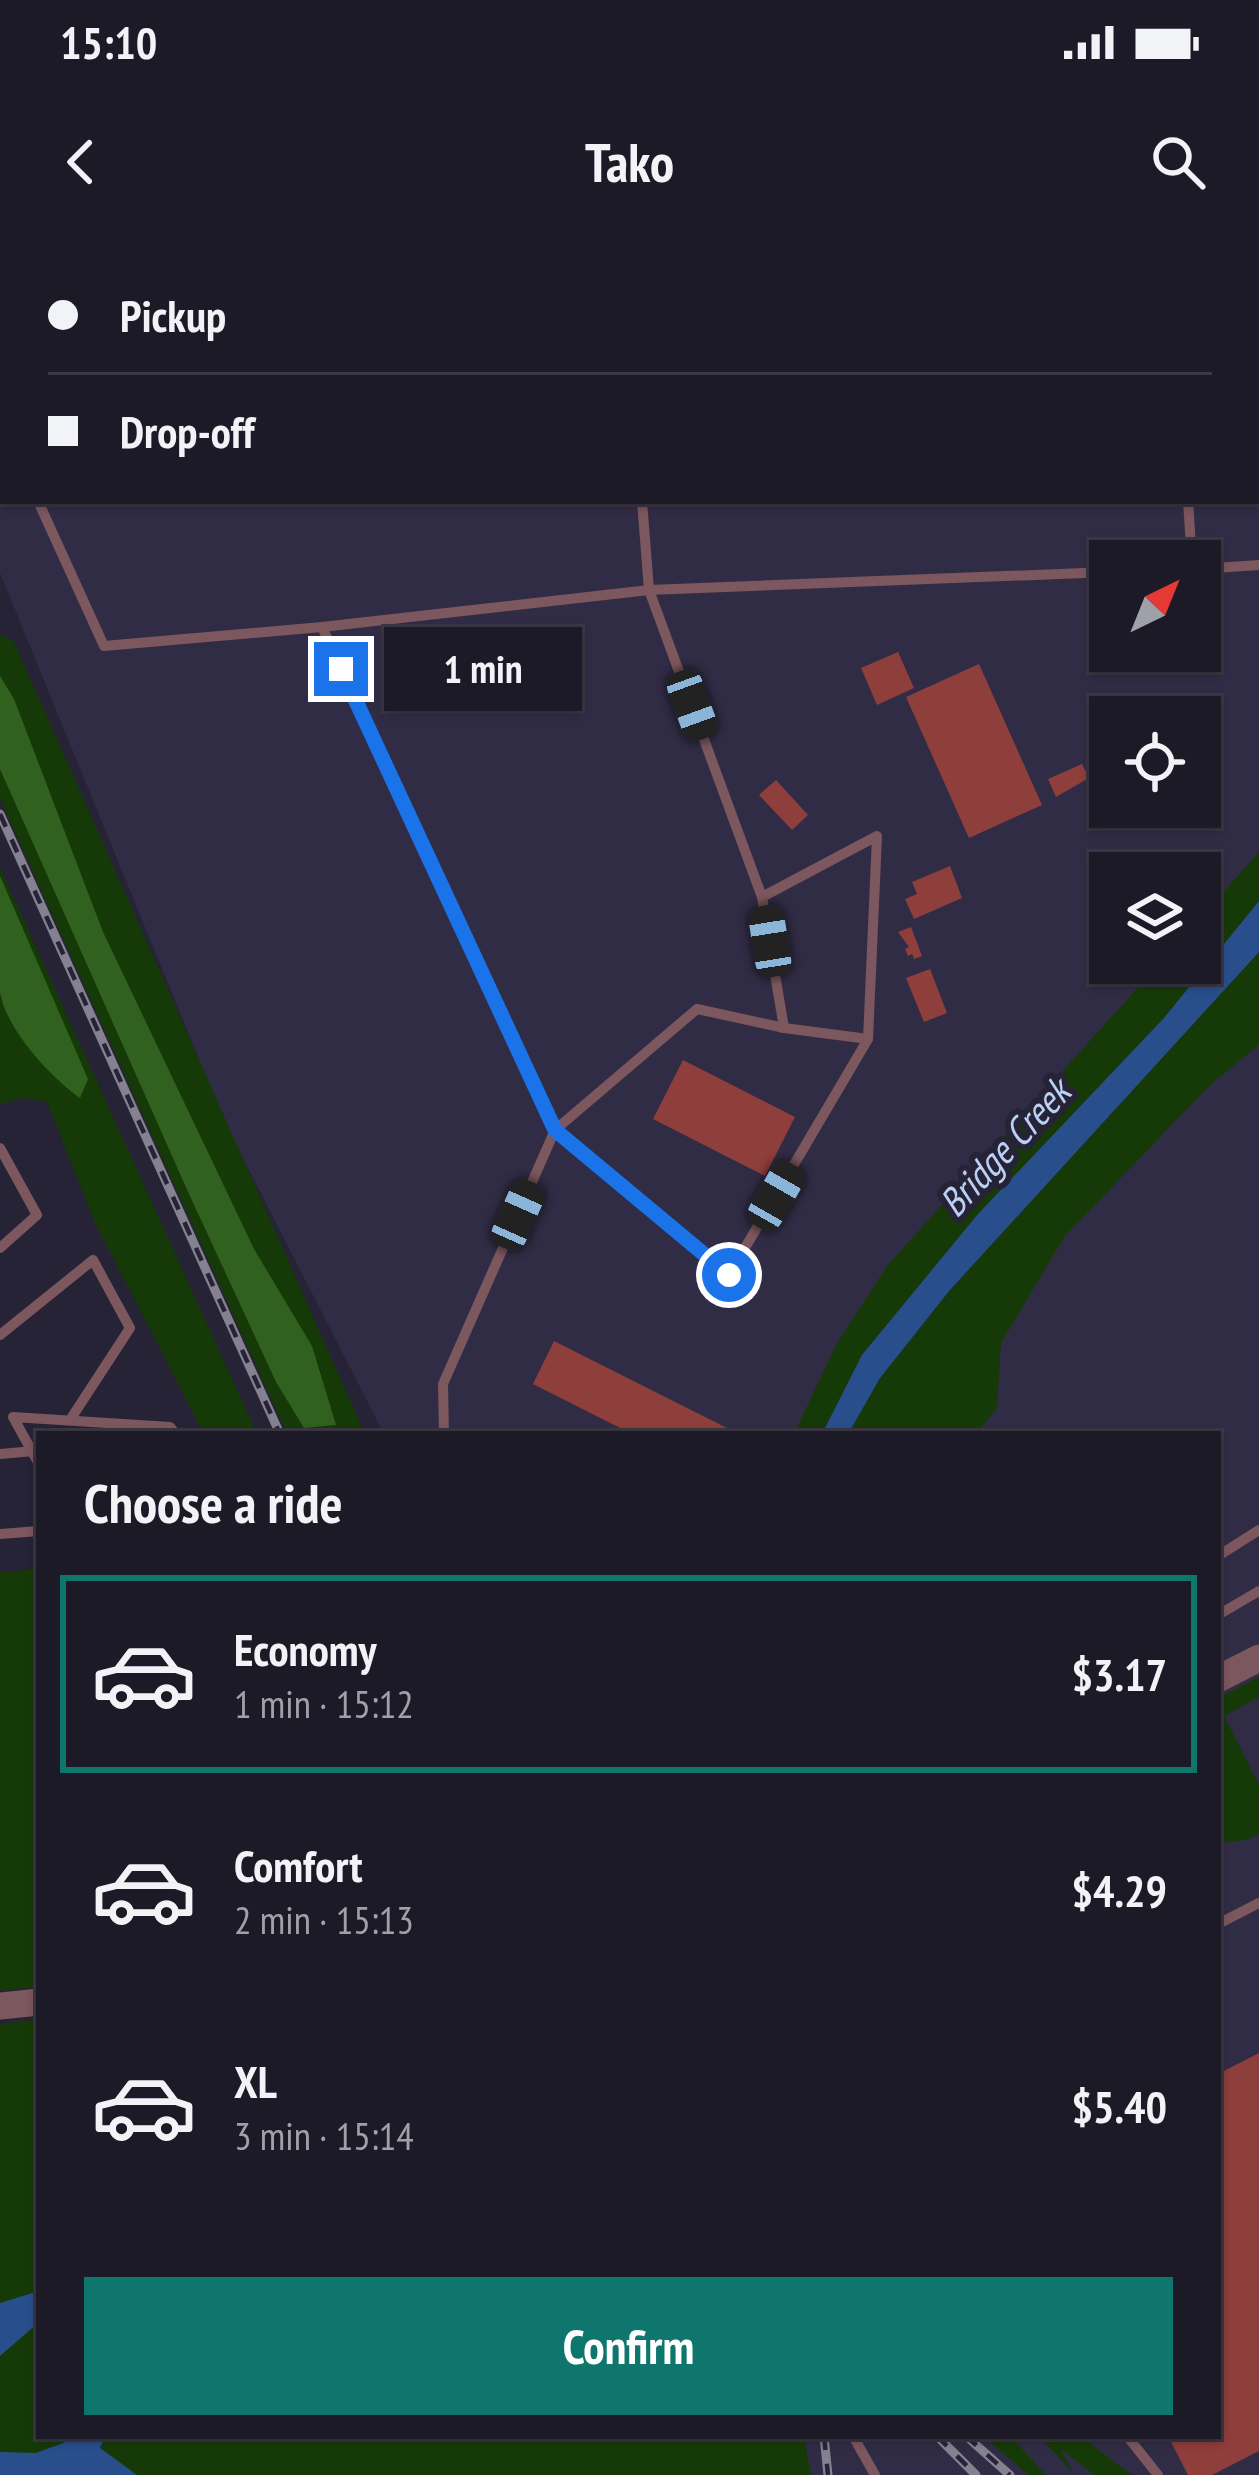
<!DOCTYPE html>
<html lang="en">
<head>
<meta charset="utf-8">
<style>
	:root { --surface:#1d1a28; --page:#2a2734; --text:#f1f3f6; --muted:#a0a1a8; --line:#3b3845; --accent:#0f766e }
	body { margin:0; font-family:"PT Sans Narrow",sans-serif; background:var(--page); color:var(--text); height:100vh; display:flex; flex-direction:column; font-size:45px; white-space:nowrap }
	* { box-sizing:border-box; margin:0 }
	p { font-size:39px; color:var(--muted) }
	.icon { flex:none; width:66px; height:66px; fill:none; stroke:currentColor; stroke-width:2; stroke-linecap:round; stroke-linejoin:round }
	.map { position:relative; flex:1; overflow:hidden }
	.details { position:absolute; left:36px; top:1191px; width:1185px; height:1008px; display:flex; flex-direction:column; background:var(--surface); border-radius:0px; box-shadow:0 3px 9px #0004,0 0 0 3px var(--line) }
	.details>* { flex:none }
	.banner { position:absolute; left:0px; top:0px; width:1260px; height:264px; box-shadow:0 3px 9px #0004,0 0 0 3px var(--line); display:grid; align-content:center; height:264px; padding:0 48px; background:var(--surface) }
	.needle { width:78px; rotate:43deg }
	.fabs { position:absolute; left:1089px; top:300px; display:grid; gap:24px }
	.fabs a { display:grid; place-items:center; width:132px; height:132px; border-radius:0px; background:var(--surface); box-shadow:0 3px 9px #0004,0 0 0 3px var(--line); font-size:60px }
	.end { position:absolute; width:54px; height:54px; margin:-27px; border:15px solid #1a73e8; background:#fff; box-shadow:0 0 0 6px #fff }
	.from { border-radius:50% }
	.bubble { position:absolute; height:84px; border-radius:0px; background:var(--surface); box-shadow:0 3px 9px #0004,0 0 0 3px var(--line); font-size:39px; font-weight:600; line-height:84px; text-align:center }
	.car { position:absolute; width:36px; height:72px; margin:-36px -18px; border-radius:15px; box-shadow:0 0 9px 3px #0007; background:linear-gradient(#222 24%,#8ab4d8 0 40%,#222 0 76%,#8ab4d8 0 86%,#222 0) }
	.banner b { display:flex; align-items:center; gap:42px; height:114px; font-size:45px }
	.banner b+b { border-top:3px solid var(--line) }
	.banner i { width:30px; height:30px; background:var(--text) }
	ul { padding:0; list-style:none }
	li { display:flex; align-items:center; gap:36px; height:198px; margin:0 24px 18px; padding:0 24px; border:6px solid transparent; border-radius:0px }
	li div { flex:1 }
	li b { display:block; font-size:45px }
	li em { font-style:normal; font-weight:600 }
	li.selected { border-color:var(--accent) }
	li>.icon { width:108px; height:108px; stroke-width:1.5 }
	h2 { padding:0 48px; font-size:54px; line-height:144px }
	.primary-button { display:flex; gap:24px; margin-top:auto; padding:24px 48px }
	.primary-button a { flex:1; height:138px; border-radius:0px; background:var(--accent); color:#fff; font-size:48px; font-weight:600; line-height:138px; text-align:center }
	.status { display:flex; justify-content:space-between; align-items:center; height:84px; padding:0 60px; background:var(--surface); direction:ltr }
	.status svg { height:33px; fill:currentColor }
	header { display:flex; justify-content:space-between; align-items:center; height:156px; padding:0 48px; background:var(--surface); font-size:54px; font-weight:600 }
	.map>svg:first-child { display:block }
	.built { fill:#312c45; fill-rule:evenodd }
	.green { fill:#163a07 }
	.forest { fill:#31611f }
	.water { fill:#284f8c }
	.building { fill:#8e3e3b }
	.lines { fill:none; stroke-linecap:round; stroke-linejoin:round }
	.service { stroke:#7c575d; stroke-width:10 }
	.tertiary { stroke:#7c575d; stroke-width:27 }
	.rail-casing { stroke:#848191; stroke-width:9 }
	.rail { stroke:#272336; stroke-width:4.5; stroke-dasharray:14; stroke-linecap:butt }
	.route { stroke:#1a73e8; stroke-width:15 }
	.labels { text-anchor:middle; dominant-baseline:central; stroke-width:12; stroke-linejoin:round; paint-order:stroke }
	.water-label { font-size:39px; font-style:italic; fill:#bad1f5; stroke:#272336 }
</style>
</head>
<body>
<div class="status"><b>15:10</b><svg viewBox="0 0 49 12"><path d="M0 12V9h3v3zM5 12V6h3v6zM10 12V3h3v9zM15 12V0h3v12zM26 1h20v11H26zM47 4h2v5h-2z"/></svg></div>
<header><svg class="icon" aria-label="back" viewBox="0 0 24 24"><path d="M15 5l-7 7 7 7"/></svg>Tako<svg class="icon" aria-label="search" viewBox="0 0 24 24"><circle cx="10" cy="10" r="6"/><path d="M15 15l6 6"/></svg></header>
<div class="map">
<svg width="1259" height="2235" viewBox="0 0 1259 2235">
	<rect width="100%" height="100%" fill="#272336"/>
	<path class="built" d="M0 0H1259V2235H781L769 2196H1218V1194H384L226 885 0 333ZM3 3H1257V261H3ZM1110 321H1200V411H1110ZM1110 477H1200V567H1110ZM1110 633H1200V723H1110Z"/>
	<g class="green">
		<polygon points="0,395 13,400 365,1194 287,1194 0,559"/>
		<polygon points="1259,612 1259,661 1164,778 978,974 862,1115 822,1194 794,1194 836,1105 887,1026 1160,723 1200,723 1200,678"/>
		<polygon points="0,628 257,1194 204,1194 95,983 47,862 26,858 0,864"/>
		<polygon points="1259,712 1259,805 1210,845 1065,996 1001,1103 997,1168 976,1194 848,1194 880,1138 949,1051"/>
		<polygon points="39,1329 39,1747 0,1750 0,1332"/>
		<polygon points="1259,1437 1259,1457 1224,1476 1259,1545 1259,1594 1246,1600 1218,1603 1218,1458"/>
		<polygon points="39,1779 39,2196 804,2196 811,2235 0,2235 0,1784"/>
		<polygon points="983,2196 1010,2196 1046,2235 1028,2235"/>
		<polygon points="1039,2196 1080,2196 1132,2235 1094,2235 1061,2209 1073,2233"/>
	</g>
	<g class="forest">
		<polygon points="0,436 14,459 103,692 254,1009 312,1106 336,1185 304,1188 276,1142 189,954 0,529"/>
		<path d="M0 636 88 839 80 858C50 837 6 789 0 752 0 715 0 673 0 636Z"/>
	</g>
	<g class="water">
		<polygon points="1259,661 1259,712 949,1051 880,1138 848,1194 822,1194 862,1115 978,974 1164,778"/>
		<polygon points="39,2051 39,2082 0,2116 0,2063"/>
		<polygon points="67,2196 105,2196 100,2208 137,2235 0,2235 0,2212 36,2213 66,2202"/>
	</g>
	<g class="building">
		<polygon points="898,412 914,448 877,465 861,428"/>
		<polygon points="979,424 1042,565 969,598 906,457"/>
		<polygon points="1082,524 1089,538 1056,557 1048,539"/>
		<polygon points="776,540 808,575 792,590 759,555"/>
		<polygon points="950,626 962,658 914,679 905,659 917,654 912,642"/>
		<polygon points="911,687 922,716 914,719 912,714 908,716 905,709 909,707 898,692"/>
		<polygon points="930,729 947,773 924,782 906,738"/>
		<polygon points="683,820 795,877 765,936 653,879"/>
		<polygon points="554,1101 691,1170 739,1194 632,1194 533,1144"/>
		<polygon points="1259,1813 1259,2211 1212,2235 1188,2235 1168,2196 1218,2196 1218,1834"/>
	</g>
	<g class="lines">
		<g class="service">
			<polyline points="620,0 620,3"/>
			<polyline points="1170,0 1170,3"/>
			<polyline points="68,3 122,0"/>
			<polyline points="0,7 3,7"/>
			<polyline points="0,84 3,84"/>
			<polyline points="0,176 3,183"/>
			<polyline points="38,261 104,406 322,387 649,350 1110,332"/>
			<polyline points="1188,261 1192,321"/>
			<polyline points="1200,329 1259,325"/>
			<polyline points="322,387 555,890 729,1035 868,799 784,788"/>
			<polyline points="762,657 877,596 868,799"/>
			<polyline points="0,908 37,975 0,1008"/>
			<polyline points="0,1095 93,1020 130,1088 70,1180"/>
			<polyline points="444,1194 443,1144 555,890 697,769 784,788 762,657 649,350 642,261"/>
			<polyline points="775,1194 776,1193"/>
			<polyline points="0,1214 34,1211"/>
			<polyline points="39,1224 13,1177 170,1187 176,1194"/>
			<polyline points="0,1294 39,1291"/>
			<polyline points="1218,1316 1259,1290"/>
			<polyline points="1218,1375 1259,1351"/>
			<polyline points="1218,1684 1259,1663"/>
			<polyline points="853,2196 875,2235"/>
			<polyline points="1127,2196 1158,2235"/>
		</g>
		<g class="tertiary">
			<polyline points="1218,1439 1259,1418"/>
			<polyline points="0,1766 39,1762"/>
		</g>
		<g class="rail-casing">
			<g id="rail">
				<polyline points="0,574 280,1194"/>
				<polyline points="824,2196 828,2235"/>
				<polyline points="937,2196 976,2235"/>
				<polyline points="966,2196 1010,2235"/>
			</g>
		</g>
		<use href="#rail" class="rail"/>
	</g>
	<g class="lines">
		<polyline class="route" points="341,429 555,890 729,1035"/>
	</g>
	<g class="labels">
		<g class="water-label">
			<text transform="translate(1004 907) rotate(-47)">Bridge Creek</text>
		</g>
	</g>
</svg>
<div class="fabs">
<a><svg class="needle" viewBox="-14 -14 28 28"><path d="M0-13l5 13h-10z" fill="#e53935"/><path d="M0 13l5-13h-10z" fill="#a0a1a8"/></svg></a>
<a><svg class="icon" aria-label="locate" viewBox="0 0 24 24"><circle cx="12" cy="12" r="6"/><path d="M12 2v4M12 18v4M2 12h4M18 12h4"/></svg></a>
<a><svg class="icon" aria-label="layers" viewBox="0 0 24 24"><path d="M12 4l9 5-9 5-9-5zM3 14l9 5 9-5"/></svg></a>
</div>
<i class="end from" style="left:729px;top:1035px"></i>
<i class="end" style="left:341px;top:429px"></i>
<div class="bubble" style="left:384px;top:387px;width:198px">1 min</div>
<i class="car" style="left:692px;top:465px;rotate:160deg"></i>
<i class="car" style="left:770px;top:701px;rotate:351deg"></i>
<i class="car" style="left:776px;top:956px;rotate:30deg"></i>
<i class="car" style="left:518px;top:975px;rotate:24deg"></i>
<div class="banner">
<b><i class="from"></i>Pickup</b>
<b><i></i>Drop-off</b>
</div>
<section class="details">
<h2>Choose a ride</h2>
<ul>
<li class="selected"><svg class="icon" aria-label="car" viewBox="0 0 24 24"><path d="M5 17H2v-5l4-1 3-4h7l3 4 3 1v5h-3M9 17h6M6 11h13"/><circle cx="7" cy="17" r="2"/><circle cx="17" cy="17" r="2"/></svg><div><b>Economy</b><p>1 min · 15:12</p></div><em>$3.17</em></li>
<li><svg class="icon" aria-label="car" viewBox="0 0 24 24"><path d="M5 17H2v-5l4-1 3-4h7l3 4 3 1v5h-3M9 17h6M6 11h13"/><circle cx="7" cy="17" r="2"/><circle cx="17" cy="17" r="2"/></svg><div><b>Comfort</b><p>2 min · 15:13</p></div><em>$4.29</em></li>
<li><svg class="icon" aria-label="car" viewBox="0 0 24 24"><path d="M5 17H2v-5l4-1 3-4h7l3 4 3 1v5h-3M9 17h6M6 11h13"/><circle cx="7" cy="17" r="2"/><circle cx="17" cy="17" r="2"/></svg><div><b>XL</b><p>3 min · 15:14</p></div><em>$5.40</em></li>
</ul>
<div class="primary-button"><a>Confirm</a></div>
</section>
</div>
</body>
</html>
